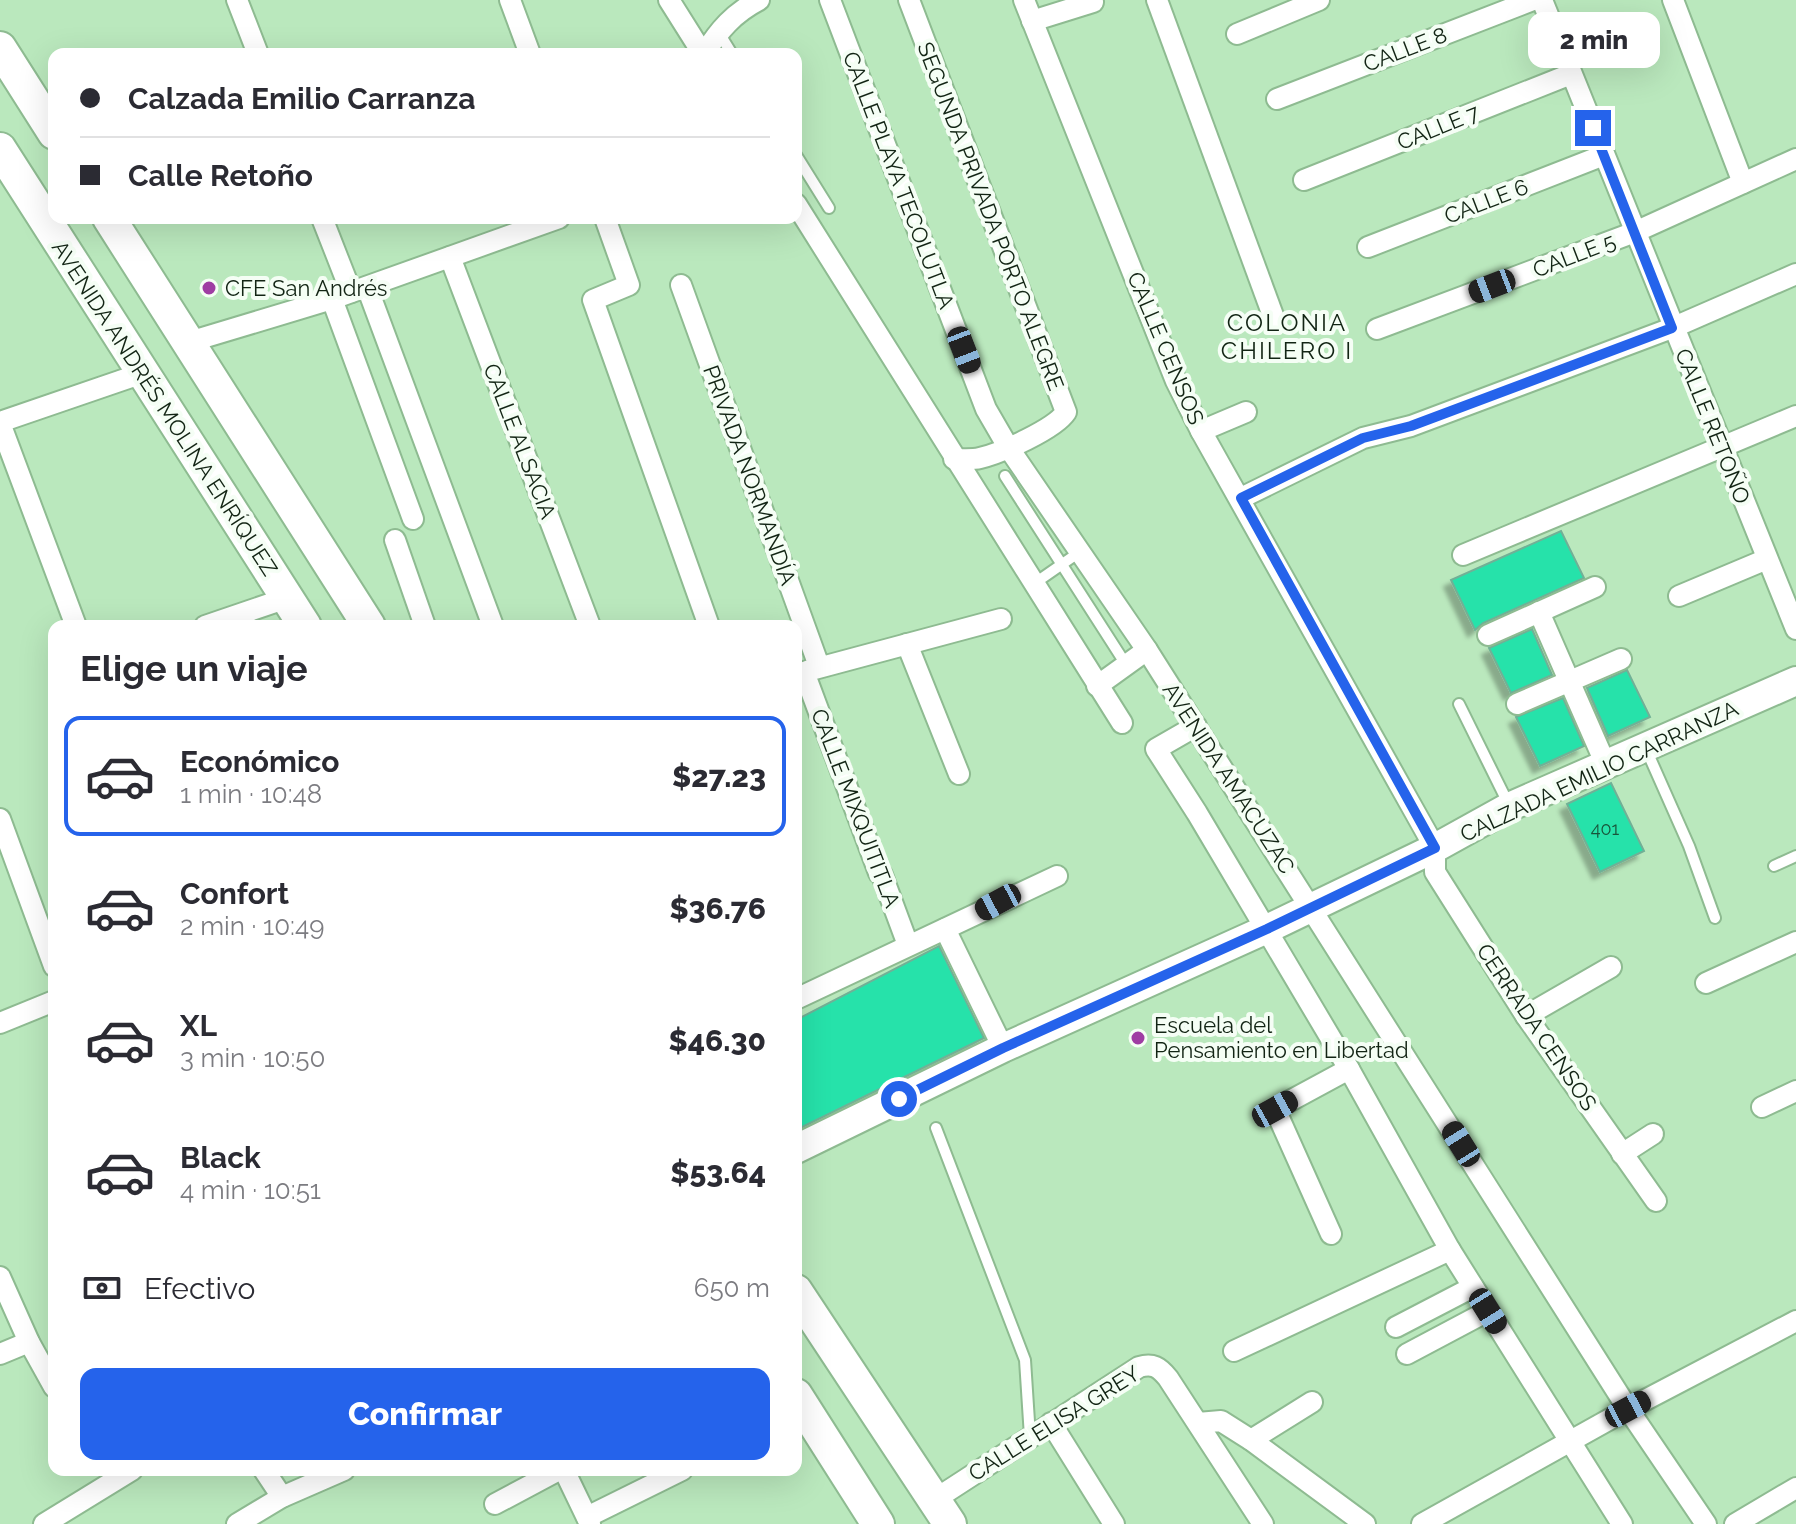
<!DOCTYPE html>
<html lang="es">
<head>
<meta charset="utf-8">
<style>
	:root { --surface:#fff; --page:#f2f2f3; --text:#2b2b33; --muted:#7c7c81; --line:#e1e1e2; --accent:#2563eb }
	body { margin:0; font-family:Raleway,sans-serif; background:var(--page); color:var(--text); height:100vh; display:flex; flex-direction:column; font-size:30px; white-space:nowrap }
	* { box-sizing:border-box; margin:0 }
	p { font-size:26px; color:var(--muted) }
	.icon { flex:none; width:44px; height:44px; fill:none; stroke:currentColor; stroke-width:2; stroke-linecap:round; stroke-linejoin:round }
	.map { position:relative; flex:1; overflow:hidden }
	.side { position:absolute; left:48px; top:620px; width:754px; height:856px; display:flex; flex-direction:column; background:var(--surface); border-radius:16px; box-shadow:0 8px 32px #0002 }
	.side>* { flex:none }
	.guide { position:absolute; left:48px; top:48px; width:754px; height:176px; border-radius:16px; box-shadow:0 8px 32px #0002; display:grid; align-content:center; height:176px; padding:0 32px; background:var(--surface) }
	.end { position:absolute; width:36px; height:36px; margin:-18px; border:10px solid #2563eb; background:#fff; box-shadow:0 0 0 4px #fff }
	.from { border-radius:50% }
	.bubble { position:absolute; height:56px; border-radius:16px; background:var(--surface); box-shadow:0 8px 32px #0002; font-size:26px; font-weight:800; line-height:56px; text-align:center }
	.car { position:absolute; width:24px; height:48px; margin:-24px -12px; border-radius:10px; box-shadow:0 0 6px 2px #0007; background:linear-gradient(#222 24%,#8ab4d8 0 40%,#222 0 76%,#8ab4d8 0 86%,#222 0) }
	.guide b { display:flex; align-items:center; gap:28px; height:76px; font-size:30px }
	.guide b+b { border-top:2px solid var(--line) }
	.guide i { width:20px; height:20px; background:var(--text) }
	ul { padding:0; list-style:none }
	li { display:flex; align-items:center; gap:24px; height:120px; margin:0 16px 12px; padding:0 16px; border:4px solid transparent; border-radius:16px }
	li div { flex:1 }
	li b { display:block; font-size:30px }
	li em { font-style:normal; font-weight:800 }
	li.active { border-color:var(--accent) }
	li>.icon { width:72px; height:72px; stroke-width:1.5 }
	h2 { padding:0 32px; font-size:36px; line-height:96px }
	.pay { display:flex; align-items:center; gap:20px; height:88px; padding:0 32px; font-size:30px }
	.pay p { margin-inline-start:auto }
	.action { display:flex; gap:16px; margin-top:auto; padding:16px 32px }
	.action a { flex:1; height:92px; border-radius:16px; background:var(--accent); color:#fff; font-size:32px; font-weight:800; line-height:92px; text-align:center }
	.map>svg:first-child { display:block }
	.building { fill:#28e2aa; stroke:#71b096; stroke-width:2; filter:url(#shadow) }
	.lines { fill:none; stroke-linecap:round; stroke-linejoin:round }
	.lane-casing { stroke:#8ebb91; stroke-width:14 }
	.street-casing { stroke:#8ebb91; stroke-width:24 }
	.secondary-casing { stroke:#8ebb91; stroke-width:32 }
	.primary-casing { stroke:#8ebb91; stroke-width:36 }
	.lane { stroke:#fff; stroke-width:10 }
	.street { stroke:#fff; stroke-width:20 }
	.secondary { stroke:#fff; stroke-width:28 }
	.primary { stroke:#fff; stroke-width:32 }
	.route { stroke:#2563eb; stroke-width:10 }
	.poi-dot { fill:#9f3da3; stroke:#f5fef5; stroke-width:3 }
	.labels { text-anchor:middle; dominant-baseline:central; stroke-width:8; stroke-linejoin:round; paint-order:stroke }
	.number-label { font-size:18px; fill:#18543a }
	.street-label { font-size:22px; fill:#122414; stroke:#f5fef5 }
	.poi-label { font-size:22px; fill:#122414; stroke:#f5fef5; text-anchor:start }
	.neighbourhood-label { font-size:24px; letter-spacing:2px; fill:#122414; stroke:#f5fef5 }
</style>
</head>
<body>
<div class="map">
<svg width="1796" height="1524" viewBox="0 0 1796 1524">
	<defs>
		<filter id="shadow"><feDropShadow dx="-7" dy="7" stdDeviation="2" flood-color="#0004"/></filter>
	</defs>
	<rect width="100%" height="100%" fill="#bae8bd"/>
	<g class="building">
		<polygon points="1561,531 1584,578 1483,623 1475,630 1451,580"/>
		<polygon points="1532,629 1552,675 1511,693 1489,648"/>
		<polygon points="1627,670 1650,717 1608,736 1587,688"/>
		<polygon points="1563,698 1584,746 1540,766 1516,717"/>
		<polygon points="1611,783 1644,851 1600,872 1567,804"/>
		<polygon points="939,946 984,1038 796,1130 796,1020"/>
	</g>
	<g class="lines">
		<g class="lane-casing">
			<g id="lane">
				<polyline points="719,33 732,54"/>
				<polyline points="796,155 829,208"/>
				<polyline points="1005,476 1125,663"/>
				<polyline points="1035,583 1081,551"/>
				<polyline points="1459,704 1509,805"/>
				<polyline points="1646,749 1689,846 1715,918"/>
				<polyline points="1774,866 1796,856"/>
				<polyline points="936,1128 1025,1360 1030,1437"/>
			</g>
		</g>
		<g class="street-casing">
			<g id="street">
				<polyline points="237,0 258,54"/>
				<polyline points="510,0 530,54"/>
				<polyline points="669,0 703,54"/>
				<polyline points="830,0 986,409 1008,447 1147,650 1628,1409 1706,1524"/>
				<path d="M909 0 1066 412C1055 429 1001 453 980 458 972 460 963 459 954 459"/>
				<polyline points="1024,0 1176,381 1201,431 1435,848 1435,872 1526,1016 1656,1201"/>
				<polyline points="1157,0 1275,321"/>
				<polyline points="1542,0 1796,629"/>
				<polyline points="1673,0 1743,183"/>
				<polyline points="1032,21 1093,2"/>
				<polyline points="1237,34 1319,0"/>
				<path d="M704 54C719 30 734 13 759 0"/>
				<polyline points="1277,99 1533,0"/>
				<polyline points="1304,180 1571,74"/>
				<polyline points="796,204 1122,723"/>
				<polyline points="322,218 351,292"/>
				<polyline points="605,218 629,285 593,300 709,626"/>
				<polyline points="1368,247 1604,155"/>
				<polyline points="450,257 590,626"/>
				<polyline points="681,285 819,666"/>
				<polyline points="367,287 493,626"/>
				<polyline points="332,299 413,519"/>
				<polyline points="1377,329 1635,232 1796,159"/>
				<polyline points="189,342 332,299 559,218"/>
				<polyline points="0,422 143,373"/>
				<polyline points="0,423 76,626"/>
				<polyline points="1201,431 1246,412"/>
				<polyline points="1241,498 1363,438 1411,426 1672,328 1796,274"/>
				<polyline points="395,540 425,626"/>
				<polyline points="1463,555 1796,416"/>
				<polyline points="1679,596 1767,559"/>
				<polyline points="1539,612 1606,765"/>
				<polyline points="205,626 287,598"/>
				<polyline points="1488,635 1595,587"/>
				<polyline points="907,644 959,774"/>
				<polyline points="807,671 1001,619"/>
				<polyline points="804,672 879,873 882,875 908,945"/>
				<polyline points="1097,686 1147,650"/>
				<polyline points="1517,704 1621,659"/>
				<polyline points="1196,726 1156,749 1197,813 1349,1069 1450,1250 1622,1524"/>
				<polyline points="0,819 54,966"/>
				<polyline points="945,929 1003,1048"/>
				<polyline points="1706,983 1796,942"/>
				<polyline points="796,999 1057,876"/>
				<polyline points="1526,1016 1611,967"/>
				<polyline points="0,1023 54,1001"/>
				<polyline points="1762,1107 1796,1091"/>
				<polyline points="1622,1154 1653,1134"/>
				<polyline points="1331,1234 1275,1109 1349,1069"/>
				<polyline points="0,1277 29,1342 54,1387"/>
				<polyline points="1396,1327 1473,1287"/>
				<polyline points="1234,1351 1450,1250"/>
				<polyline points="0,1354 29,1342"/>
				<polyline points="1407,1354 1488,1311"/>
				<polyline points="1051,1423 1114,1524"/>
				<polyline points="1198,1423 1221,1421 1251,1440 1365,1524"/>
				<polyline points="1251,1440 1312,1402"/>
				<polyline points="264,1470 282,1497"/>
				<polyline points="564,1470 590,1524"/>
				<path d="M934 1500 1139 1367C1153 1363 1159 1367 1168 1378L1263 1524"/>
				<polyline points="495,1504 559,1470"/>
				<polyline points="587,1517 682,1470"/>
				<polyline points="44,1524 132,1470"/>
				<polyline points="237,1524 282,1497 344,1470"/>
				<polyline points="1422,1524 1628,1409 1796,1321"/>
				<polyline points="1735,1524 1796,1488"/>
			</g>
		</g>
		<g class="secondary-casing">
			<polyline id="secondary" points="796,1149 1003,1048 1267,929 1435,848 1509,807 1796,681"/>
		</g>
		<g class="primary-casing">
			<g id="primary">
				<polyline points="0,48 54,133"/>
				<polyline points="0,149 305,626"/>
				<polyline points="109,218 369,626"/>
				<polyline points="796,1291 950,1524"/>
				<polyline points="796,1395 878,1524"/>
			</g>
		</g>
		<use href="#lane" class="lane"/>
		<use href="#street" class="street"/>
		<use href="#secondary" class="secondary"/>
		<use href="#primary" class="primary"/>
	</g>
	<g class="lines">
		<polyline class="route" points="899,1099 1003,1048 1267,929 1435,848 1241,498 1363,438 1411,426 1672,328 1593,128"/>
	</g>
	<g class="poi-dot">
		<circle cx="209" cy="288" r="8"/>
		<circle cx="1138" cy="1038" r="8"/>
	</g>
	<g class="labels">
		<g class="number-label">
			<text x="1605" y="828">401</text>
		</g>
		<g class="street-label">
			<text transform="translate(1405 49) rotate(-21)">CALLE 8</text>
			<text transform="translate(1438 127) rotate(-22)">CALLE 7</text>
			<text transform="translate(899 180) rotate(69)">CALLE PLAYA TECOLUTLA</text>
			<text transform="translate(1486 201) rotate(-21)">CALLE 6</text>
			<text transform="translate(991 216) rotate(69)">SEGUNDA PRIVADA PORTO ALEGRE</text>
			<text transform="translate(1574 255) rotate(-21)">CALLE 5</text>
			<text transform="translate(1166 348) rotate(67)">CALLE CENSOS</text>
			<text transform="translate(165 408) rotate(57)">AVENIDA ANDRÉS MOLINA ENRÍQUEZ</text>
			<text transform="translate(1713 426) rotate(68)">CALLE RETOÑO</text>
			<text transform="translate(520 441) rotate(69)">CALLE ALSACIA</text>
			<text transform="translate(750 475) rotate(70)">PRIVADA NORMANDÍA</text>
			<text transform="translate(1599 771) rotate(-25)">CALZADA EMILIO CARRANZA</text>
			<text transform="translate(1229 778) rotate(57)">AVENIDA AMACUZAC</text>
			<text transform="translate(856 808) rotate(69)">CALLE MIXQUITITLA</text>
			<text transform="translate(1537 1027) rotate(56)">CERRADA CENSOS</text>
			<text transform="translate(1054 1423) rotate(-32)">CALLE ELISA GREY</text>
		</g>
		<g class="poi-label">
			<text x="225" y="288">CFE San Andrés</text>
			<text x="1154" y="1025">Escuela del<tspan x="1154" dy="25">Pensamiento en Libertad</tspan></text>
		</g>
		<g class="neighbourhood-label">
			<text x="1287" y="322">COLONIA<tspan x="1287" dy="28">CHILERO I</tspan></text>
		</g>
	</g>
</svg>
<i class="end from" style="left:899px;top:1099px"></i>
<i class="end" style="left:1593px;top:128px"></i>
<div class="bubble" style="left:1528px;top:12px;width:132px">2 min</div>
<i class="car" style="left:1492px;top:286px;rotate:249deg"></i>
<i class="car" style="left:964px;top:350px;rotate:159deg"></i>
<i class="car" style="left:998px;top:902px;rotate:242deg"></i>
<i class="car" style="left:1275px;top:1109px;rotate:61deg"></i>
<i class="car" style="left:1461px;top:1144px;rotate:328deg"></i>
<i class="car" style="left:1488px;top:1311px;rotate:148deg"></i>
<i class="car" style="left:1628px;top:1409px;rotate:62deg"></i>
<div class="guide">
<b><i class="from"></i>Calzada Emilio Carranza</b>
<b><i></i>Calle Retoño</b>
</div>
<section class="side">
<h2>Elige un viaje</h2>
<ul>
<li class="active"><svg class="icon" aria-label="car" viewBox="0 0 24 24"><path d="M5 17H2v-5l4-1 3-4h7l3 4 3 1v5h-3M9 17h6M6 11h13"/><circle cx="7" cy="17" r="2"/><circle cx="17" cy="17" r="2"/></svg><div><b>Económico</b><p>1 min · 10:48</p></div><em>$27.23</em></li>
<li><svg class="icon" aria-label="car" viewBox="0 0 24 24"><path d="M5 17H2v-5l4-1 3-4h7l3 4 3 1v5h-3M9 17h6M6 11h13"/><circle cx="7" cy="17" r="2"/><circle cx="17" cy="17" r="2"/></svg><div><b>Confort</b><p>2 min · 10:49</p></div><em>$36.76</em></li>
<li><svg class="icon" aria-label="car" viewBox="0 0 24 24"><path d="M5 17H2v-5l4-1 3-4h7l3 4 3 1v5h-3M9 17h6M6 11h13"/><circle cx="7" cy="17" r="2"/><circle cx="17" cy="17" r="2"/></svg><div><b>XL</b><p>3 min · 10:50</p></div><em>$46.30</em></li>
<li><svg class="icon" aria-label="car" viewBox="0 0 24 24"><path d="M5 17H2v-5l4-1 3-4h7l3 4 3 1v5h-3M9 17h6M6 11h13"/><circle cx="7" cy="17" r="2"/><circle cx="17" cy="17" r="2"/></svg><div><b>Black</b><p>4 min · 10:51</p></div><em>$53.64</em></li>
</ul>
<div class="pay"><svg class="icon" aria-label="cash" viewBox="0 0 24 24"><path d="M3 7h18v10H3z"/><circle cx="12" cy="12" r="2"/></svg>Efectivo<p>650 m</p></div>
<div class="action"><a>Confirmar</a></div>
</section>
</div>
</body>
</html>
